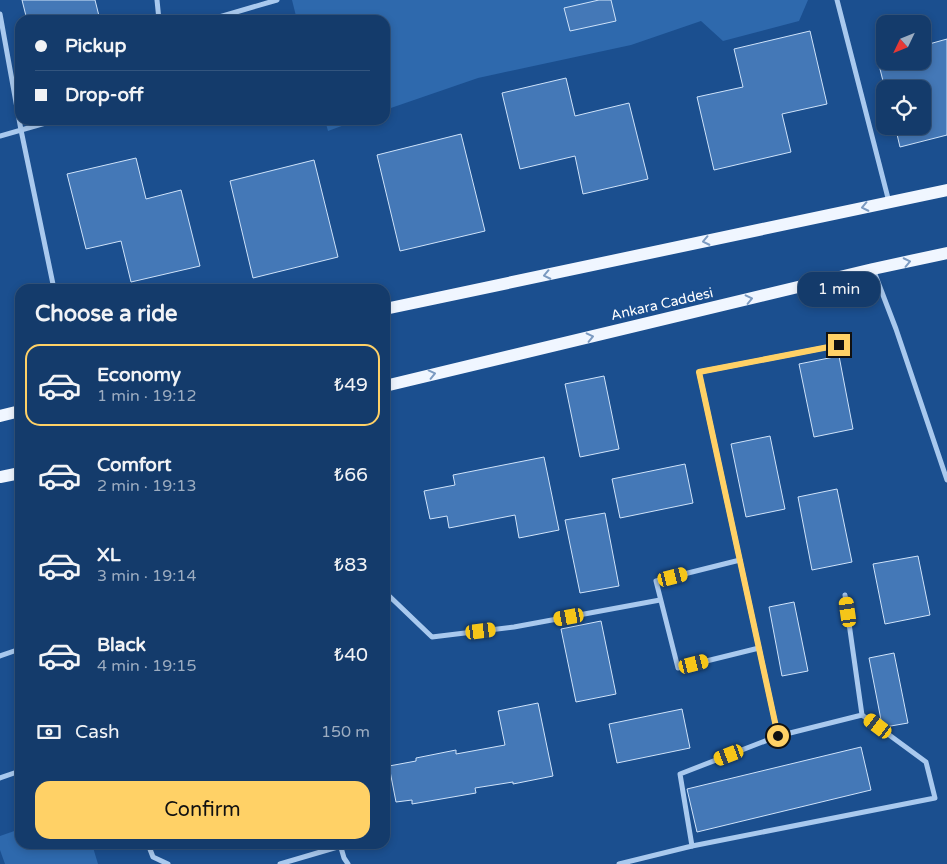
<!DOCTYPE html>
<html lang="en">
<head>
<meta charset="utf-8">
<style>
	:root { --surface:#143b6b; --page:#1d4271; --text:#f1f3f6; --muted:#9dadc1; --line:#33557e; --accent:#ffd166 }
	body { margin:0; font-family:"Varela Round",sans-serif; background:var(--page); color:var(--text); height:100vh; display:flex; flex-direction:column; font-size:19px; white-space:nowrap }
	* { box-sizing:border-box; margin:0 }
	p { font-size:16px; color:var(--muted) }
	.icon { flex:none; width:28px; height:28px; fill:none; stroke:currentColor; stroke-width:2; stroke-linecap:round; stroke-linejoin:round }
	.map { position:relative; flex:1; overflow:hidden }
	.side { position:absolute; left:15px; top:284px; width:375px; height:565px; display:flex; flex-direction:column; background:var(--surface); border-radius:15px; box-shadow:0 2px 8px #0003,0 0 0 1px var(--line) }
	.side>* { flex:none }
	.hud { position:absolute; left:15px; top:15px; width:375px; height:110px; border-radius:15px; box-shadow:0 2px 8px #0003,0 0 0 1px var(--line); display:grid; align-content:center; height:110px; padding:0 20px; background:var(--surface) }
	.needle { width:32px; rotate:227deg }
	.tools { position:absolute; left:876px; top:15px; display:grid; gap:10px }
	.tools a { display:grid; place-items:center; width:55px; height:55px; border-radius:10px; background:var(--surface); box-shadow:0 2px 8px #0003,0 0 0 1px var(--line); font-size:25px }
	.end { position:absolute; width:22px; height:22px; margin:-11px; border:6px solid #ffd166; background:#111; box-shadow:0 0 0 2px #111 }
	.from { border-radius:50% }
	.bubble { position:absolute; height:35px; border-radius:15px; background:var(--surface); box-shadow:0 2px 8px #0003,0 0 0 1px var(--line); font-size:16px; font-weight:600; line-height:35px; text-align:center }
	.car { position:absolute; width:15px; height:30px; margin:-15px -8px; border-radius:6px; box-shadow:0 0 4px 1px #0007; background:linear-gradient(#f5c518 24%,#345 0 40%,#f5c518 0 76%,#345 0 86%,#f5c518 0) }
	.hud b { display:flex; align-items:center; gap:18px; height:48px; font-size:19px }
	.hud b+b { border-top:1px solid var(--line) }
	.hud i { width:12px; height:12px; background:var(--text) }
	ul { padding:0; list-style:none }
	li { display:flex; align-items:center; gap:15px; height:82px; margin:0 10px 8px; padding:0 10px; border:2px solid transparent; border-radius:15px }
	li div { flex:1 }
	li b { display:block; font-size:19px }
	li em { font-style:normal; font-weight:600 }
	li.on { border-color:var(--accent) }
	li>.icon { width:45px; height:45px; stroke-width:1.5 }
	h2 { padding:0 20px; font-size:22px; line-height:60px }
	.pay { display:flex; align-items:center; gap:12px; height:55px; padding:0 20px; font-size:19px }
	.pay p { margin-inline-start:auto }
	.action { display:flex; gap:10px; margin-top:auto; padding:10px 20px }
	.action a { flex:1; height:58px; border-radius:15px; background:var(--accent); color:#111; font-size:20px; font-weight:600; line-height:58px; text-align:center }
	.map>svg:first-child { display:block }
	.green { fill:#2e69ad }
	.building { fill:#4478b7; stroke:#cfe3fa }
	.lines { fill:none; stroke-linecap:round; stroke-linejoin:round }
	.minor { stroke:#a9c9ee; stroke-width:5 }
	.primary { stroke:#f0f6ff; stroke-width:12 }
	.oneway { stroke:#7b9ac1 }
	.route { stroke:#ffd166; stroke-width:6 }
	.labels { text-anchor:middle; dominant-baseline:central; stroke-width:4; stroke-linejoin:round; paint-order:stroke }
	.street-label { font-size:14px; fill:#fff; stroke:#1b4f8f }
</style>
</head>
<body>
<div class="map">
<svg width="947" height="864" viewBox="0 0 947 864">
	<rect width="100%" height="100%" fill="#1b4f8f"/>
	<g class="green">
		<polygon points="292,0 808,0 799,21 723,41 701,21 631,45 478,78 385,110 385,20 297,20"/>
		<polygon points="325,120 358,120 328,131"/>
		<polygon points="20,829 20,844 92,844 98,864 5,864 0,850 0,836"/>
	</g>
	<g class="building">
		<polygon points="22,0 95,0 100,20 27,20"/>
		<polygon points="599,0 611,0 616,21 570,31 564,8"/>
		<polygon points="810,31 827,104 782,114 791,152 714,170 697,97 743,87 734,49"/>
		<polygon points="947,39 947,135 900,147 895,126 922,126 922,89 885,89 878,61 922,61 922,46"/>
		<polygon points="566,78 575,116 629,103 648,179 583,194 575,156 520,169 502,93"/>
		<polygon points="461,134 485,231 400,251 377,155"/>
		<polygon points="136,158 146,199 181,190 200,266 131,282 121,241 86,249 67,174"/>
		<polygon points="314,160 338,257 253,278 230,181"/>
		<polygon points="839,356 853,429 814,437 799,364"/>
		<polygon points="604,376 619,449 580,457 565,384"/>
		<polygon points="770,436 785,509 746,517 731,444"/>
		<polygon points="544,457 559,530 519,538 515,515 449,528 447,516 430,519 424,491 455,485 453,475"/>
		<polygon points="685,464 693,503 620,518 612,479"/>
		<polygon points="837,489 852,562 812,570 798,497"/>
		<polygon points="605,513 619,586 580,593 565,520"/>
		<polygon points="918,556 930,615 885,624 873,564"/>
		<polygon points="794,602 808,671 782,676 769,607"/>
		<polygon points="601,621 616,694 576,702 561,629"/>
		<polygon points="894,653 908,723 885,727 882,725 869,658"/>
		<polygon points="538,703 553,776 513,784 513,782 475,788 476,793 412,804 412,800 396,802 389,766 416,761 416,758 456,750 456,754 505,745 498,711"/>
		<polygon points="682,709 690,748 617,763 609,724"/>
		<polygon points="861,747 871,790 697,832 687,789"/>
	</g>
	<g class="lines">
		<g class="minor">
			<polyline points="157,0 159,20"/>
			<polyline points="837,0 889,202"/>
			<polyline points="0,14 21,130 54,289"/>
			<polyline points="209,20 277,0"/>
			<polyline points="0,136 56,120"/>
			<polyline points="873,269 896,329 947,480"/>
			<polyline points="839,345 699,372 778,736 862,715 845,595"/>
			<polyline points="740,560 656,581 678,668 759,648"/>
			<polyline points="385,592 432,637 514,627 660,600"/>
			<polyline points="0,656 20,649"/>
			<polyline points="0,778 20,771"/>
			<polyline points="148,844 153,857 168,864"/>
			<polyline points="340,844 344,858 348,864"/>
			<polyline points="692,846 935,798 926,762 862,715"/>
			<polyline points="280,864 341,846"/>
			<polyline points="619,864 692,846 680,774 778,736"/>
		</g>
		<g class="primary">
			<polyline points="385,309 947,190"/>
			<polyline points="385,386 873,269 947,253"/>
			<polyline points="0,416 20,411"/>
			<polyline points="0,477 20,473"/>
		</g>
	</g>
	<defs><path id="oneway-chevron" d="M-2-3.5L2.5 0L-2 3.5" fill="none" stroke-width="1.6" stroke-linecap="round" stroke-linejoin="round" transform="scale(1.25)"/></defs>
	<g class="oneway">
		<use href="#oneway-chevron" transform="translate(865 207) rotate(168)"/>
		<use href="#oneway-chevron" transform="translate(706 241) rotate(168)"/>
		<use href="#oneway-chevron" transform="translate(907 262) rotate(-12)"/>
		<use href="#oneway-chevron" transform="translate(547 275) rotate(168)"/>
		<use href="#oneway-chevron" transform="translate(749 299) rotate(-13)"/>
		<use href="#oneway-chevron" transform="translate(590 337) rotate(-13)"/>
		<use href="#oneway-chevron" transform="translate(432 374) rotate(-13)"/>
	</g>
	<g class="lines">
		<polyline class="route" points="778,736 699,372 839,345"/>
	</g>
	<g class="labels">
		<g class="street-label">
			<text transform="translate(662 304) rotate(-13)">Ankara Caddesi</text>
		</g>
	</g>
</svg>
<div class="tools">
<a><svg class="needle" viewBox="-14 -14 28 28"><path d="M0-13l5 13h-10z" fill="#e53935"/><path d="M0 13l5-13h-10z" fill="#9dadc1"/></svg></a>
<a><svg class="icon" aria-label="locate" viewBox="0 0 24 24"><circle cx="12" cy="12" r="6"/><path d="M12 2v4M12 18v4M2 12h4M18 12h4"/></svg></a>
</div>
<i class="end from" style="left:778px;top:736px"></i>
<i class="end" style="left:839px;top:345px"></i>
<div class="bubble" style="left:798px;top:272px;width:82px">1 min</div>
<i class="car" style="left:673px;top:577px;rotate:76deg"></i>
<i class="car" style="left:848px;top:612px;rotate:352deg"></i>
<i class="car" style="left:569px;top:617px;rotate:260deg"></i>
<i class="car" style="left:481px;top:631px;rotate:83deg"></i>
<i class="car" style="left:694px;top:664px;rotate:76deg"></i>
<i class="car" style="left:878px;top:726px;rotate:307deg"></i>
<i class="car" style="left:729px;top:755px;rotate:249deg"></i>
<div class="hud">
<b><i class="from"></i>Pickup</b>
<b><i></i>Drop-off</b>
</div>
<section class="side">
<h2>Choose a ride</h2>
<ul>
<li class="on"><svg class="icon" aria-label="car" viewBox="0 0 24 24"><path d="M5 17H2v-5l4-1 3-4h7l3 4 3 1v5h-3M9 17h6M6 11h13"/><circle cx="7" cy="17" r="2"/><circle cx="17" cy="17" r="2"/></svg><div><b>Economy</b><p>1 min · 19:12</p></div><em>₺49</em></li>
<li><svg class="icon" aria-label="car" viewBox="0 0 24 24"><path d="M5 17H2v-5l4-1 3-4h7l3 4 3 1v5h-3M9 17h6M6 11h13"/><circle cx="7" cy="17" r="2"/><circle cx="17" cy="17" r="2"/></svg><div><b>Comfort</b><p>2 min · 19:13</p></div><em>₺66</em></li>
<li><svg class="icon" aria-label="car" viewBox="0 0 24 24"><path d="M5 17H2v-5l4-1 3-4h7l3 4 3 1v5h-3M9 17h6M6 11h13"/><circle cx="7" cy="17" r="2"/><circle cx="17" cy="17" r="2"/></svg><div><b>XL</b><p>3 min · 19:14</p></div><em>₺83</em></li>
<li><svg class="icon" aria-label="car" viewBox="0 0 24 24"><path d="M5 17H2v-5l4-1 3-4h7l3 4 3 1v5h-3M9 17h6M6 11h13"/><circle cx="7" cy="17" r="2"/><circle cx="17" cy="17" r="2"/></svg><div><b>Black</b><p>4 min · 19:15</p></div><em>₺40</em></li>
</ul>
<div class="pay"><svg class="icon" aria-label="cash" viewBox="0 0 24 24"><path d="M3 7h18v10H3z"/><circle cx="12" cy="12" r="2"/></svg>Cash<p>150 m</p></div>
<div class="action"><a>Confirm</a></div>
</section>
</div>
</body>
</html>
